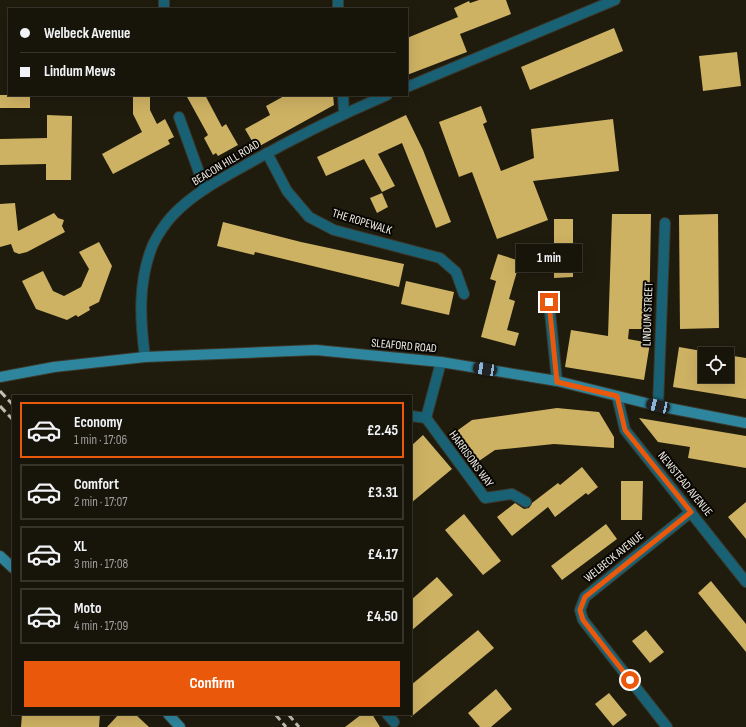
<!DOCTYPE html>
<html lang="en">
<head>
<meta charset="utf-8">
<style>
	:root { --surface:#17140a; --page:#242118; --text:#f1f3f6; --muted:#9e9e9c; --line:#36332b; --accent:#ea580c }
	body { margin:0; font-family:"Sofia Sans Condensed",sans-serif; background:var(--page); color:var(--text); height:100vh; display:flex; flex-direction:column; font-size:15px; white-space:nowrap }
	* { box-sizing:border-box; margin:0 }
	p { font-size:13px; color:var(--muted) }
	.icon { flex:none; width:22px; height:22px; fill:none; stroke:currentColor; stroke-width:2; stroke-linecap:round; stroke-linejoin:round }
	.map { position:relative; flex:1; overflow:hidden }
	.side { position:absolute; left:12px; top:395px; width:400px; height:320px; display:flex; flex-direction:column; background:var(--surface); border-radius:0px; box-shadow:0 4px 16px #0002,0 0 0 1px var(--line) }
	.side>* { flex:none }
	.top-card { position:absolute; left:8px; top:8px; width:400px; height:88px; border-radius:0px; box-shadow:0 4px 16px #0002,0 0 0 1px var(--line); display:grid; align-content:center; height:88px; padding:0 12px; background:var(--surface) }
	.fabs { position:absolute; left:698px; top:347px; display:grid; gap:8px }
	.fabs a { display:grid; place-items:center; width:36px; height:36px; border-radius:0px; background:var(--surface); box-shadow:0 4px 16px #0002,0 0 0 1px var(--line); font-size:20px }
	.end { position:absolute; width:18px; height:18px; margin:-9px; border:5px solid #ea580c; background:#fff; box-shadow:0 0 0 2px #fff }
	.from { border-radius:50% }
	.bubble { position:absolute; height:28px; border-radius:0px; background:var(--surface); box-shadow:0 4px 16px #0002,0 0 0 1px var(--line); font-size:13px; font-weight:700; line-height:28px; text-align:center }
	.car { position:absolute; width:12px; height:24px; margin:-12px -6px; border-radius:5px; box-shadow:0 0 3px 1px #0007; background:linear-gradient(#222 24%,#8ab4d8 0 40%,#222 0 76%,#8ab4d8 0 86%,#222 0) }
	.top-card b { display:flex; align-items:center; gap:14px; height:38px; font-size:15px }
	.top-card b+b { border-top:1px solid var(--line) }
	.top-card i { width:10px; height:10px; background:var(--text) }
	ul { padding:7px 0 0; list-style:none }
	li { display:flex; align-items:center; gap:12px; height:56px; margin:0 8px 6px; padding:0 4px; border:2px solid var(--line); border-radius:0px }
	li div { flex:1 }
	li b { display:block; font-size:15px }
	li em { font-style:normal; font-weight:700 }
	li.selected { border-color:var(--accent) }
	li>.icon { width:36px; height:36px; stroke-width:1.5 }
	.primary-button { display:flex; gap:8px; margin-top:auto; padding:8px 12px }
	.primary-button a { flex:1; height:46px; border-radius:0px; background:var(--accent); color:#fff; font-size:16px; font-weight:700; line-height:46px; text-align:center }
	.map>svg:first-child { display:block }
	.building { fill:#ceb263 }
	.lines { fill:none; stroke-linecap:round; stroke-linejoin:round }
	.street-casing { stroke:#3c382b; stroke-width:12 }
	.secondary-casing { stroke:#3c382b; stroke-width:12 }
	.street { stroke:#196174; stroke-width:10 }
	.secondary { stroke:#2e869e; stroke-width:10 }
	.rail { stroke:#c4c0b6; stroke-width:3; stroke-dasharray:8 4; stroke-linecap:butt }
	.route { stroke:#ea580c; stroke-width:5 }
	.labels { text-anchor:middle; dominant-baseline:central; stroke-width:4; stroke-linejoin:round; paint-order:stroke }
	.street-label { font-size:12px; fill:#f0ede4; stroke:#080603 }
</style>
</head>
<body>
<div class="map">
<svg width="746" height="727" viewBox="0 0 746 727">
	<rect width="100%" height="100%" fill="#1f1b0d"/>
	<g class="building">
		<polygon points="479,0 506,0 511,14 460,34 467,52 407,75 407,38 458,17 454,8 469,1 470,3"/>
		<polygon points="614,28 623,51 530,90 521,67"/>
		<polygon points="737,52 741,86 703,91 699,56"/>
		<rect x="0" y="95" width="30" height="13"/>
		<polygon points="133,95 150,95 150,110 157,124 165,119 174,137 168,140 170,144 113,174 102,154 142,132 133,114"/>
		<polygon points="186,95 205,95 222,127 226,124 238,145 218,156 216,153 213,155 204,138 208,135"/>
		<polygon points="286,95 333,95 334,105 256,148 245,129 270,115 266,106"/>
		<polygon points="481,106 487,122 483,124 501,171 534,158 531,129 613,119 619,171 533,181 548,220 497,239 472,172 459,177 439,122"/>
		<polygon points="47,115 72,116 71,180 46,180 46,164 0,165 0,139 47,138"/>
		<polygon points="406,115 423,150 451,222 436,228 402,143 378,154 395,186 382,192 364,159 326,176 317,157"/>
		<polygon points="382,193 388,207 377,213 370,198"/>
		<polygon points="15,203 18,231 54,213 58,218 64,220 62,226 65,232 27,252 19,254 14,252 11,244 0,247 0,204"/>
		<polygon points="612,214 651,214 649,329 629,329 628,339 650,343 644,380 565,367 571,330 608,336"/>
		<polygon points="718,214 719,328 680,329 679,215"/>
		<polygon points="554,219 573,219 573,277 554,278"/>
		<polygon points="223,222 301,242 404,264 399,287 255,252 254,255 217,246"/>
		<polygon points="99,242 112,266 99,302 89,307 90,310 78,317 76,315 67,320 36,309 22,281 43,271 53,291 64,296 81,287 89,269 79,252"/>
		<polygon points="498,254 520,261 509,299 515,301 507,330 519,333 515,346 481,337 496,281 490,279"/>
		<polygon points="406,281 454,292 449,315 401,304"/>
		<polygon points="679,347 719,354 705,354 705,376 727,376 727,355 746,358 746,399 673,387"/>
		<polygon points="557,408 599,412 614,437 614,448 554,444 495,450 476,463 454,433 472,420"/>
		<polygon points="639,418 746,436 746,468 688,458 690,447 658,442"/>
		<polygon points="423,435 452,469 411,503 411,446"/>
		<polygon points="582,467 598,487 588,495 586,493 555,517 548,507 512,536 497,517 515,503 524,509 529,508 532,503 558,483 560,485"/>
		<polygon points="621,481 643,481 642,520 621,520"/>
		<polygon points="746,502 746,539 728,517"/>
		<polygon points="464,514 501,561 483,575 445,530"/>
		<polygon points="606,524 617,539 562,580 551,566"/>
		<polygon points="437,577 453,595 411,631 411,600"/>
		<polygon points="711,581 746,624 746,652 698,593"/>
		<polygon points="478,630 494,648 411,717 411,685"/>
		<polygon points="646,630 664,652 650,663 632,641"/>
		<polygon points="496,689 512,709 491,727 480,727 468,713"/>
		<polygon points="609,693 627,715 613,726 595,704"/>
		<polygon points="22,714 100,714 99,727 21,727"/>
		<polygon points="119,714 135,714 149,727 107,727"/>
		<polygon points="362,714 372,714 380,727 345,727"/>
	</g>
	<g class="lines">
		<g class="street-casing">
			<g id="street">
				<polyline points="164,0 164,9"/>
				<polyline points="338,0 338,9"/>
				<polyline points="407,87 615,0"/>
				<polyline points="343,95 344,113"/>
				<polyline points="179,117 205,189"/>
				<polyline points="267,153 287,191 309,217 334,230 440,258 456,272 464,294"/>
				<polyline points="549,302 557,381"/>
				<path d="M145 357C140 320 138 282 152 247 156 237 166 222 174 214 193 194 219 180 244 166 290 140 338 116 387 95"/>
				<polyline points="617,396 625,430 746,582"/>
				<polyline points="658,406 665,223"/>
				<polyline points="411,416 426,418 441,362"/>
				<polyline points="426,418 485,498 512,494 526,502"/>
				<polyline points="387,714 394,722"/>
				<polyline points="667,727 583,620 580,610 585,597 691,512"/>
			</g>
		</g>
		<g class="secondary-casing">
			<g id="secondary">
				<polyline points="0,377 54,367 145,357 316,350 441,362 557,381 658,406 746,423"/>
				<polyline points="0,556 13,568"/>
				<polyline points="168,714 180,727"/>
			</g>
		</g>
		<use href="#street" class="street"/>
		<use href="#secondary" class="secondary"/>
		<g class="rail">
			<polyline points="0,391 13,405"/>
			<polyline points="0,406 13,420"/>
			<polyline points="275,714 286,727"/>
			<polyline points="288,714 299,727"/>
		</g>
	</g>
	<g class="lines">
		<polyline class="route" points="549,302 557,382 617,396 625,430 691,512 585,597 580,610 583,620 630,680"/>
	</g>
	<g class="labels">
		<g class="street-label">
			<text transform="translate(226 163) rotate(-31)">BEACON HILL ROAD</text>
			<text transform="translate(362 222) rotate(17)">THE ROPEWALK</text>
			<text transform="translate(648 314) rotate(-88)">LINDUM STREET</text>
			<text transform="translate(404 346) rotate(5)">SLEAFORD ROAD</text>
			<text transform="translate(471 459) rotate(54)">HARRISONS WAY</text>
			<text transform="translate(685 484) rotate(51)">NEWSTEAD AVENUE</text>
			<text transform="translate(614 557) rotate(-39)">WELBECK AVENUE</text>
		</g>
	</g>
</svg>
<div class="fabs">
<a><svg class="icon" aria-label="locate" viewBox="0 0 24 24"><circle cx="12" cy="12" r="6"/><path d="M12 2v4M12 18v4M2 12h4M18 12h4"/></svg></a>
</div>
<i class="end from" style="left:630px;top:680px"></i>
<i class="end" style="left:549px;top:302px"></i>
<div class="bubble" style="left:516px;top:244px;width:66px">1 min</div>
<i class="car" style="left:485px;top:369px;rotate:279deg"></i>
<i class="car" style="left:658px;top:406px;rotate:283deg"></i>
<div class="top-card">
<b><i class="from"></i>Welbeck Avenue</b>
<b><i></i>Lindum Mews</b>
</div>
<section class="side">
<ul>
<li class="selected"><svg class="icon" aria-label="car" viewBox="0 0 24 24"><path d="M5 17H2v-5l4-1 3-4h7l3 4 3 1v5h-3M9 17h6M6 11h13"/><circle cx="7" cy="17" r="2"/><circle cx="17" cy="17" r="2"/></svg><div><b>Economy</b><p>1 min · 17:06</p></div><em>£2.45</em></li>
<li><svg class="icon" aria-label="car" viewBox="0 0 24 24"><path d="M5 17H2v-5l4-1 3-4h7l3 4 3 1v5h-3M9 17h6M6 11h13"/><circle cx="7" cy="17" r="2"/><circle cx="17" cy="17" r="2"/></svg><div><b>Comfort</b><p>2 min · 17:07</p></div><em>£3.31</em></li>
<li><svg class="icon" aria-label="car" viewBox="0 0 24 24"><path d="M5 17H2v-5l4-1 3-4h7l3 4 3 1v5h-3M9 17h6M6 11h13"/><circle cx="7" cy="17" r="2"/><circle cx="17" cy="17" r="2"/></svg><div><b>XL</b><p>3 min · 17:08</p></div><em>£4.17</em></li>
<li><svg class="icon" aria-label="car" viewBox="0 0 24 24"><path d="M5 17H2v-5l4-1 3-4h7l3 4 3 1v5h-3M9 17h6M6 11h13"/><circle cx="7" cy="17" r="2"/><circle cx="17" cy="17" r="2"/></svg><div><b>Moto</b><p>4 min · 17:09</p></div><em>£4.50</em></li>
</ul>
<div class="primary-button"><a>Confirm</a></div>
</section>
</div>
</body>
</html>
